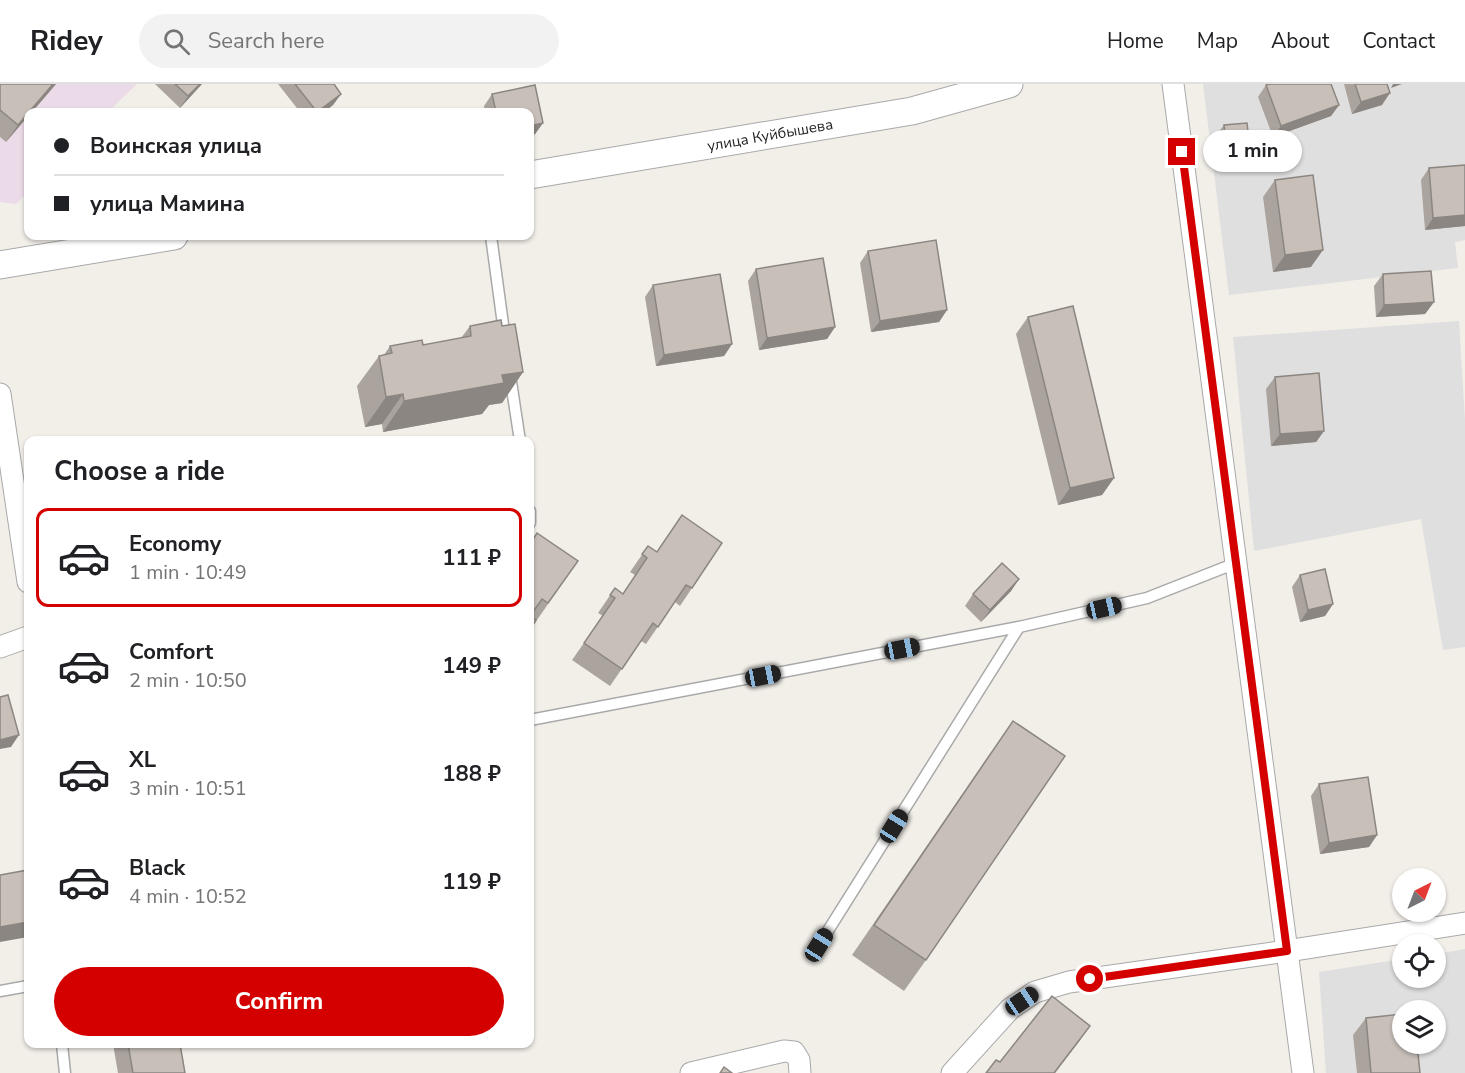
<!DOCTYPE html>
<html lang="en">
<head>
<meta charset="utf-8">
<style>
	:root { --surface:#fff; --page:#f2f2f2; --text:#202124; --muted:#757577; --line:#e0e0e0; --accent:#d40000 }
	body { margin:0; font-family:"Nunito Sans",sans-serif; background:var(--page); color:var(--text); height:100vh; display:flex; flex-direction:column; font-size:22px; white-space:nowrap }
	* { box-sizing:border-box; margin:0 }
	p { font-size:20px; color:var(--muted) }
	.icon { flex:none; width:33px; height:33px; fill:none; stroke:currentColor; stroke-width:2; stroke-linecap:round; stroke-linejoin:round }
	.map { position:relative; flex:1; overflow:hidden }
	.details { position:absolute; left:24px; top:352px; width:510px; height:612px; display:flex; flex-direction:column; background:var(--surface); border-radius:12px; box-shadow:0 2px 4px #0004 }
	.details>* { flex:none }
	.top-card { position:absolute; left:24px; top:24px; width:510px; height:132px; border-radius:12px; box-shadow:0 2px 4px #0004; display:grid; align-content:center; height:132px; padding:0 30px; background:var(--surface) }
	.needle { width:39px; rotate:42deg }
	.buttons { position:absolute; left:1392px; top:784px; display:grid; gap:12px }
	.buttons a { display:grid; place-items:center; width:54px; height:54px; border-radius:50%; background:var(--surface); box-shadow:0 2px 4px #0004; font-size:30px }
	.end { position:absolute; width:27px; height:27px; margin:-14px; border:8px solid #d40000; background:#fff; box-shadow:0 0 0 3px #fff }
	.from { border-radius:50% }
	.bubble { position:absolute; height:42px; border-radius:21px; background:var(--surface); box-shadow:0 2px 4px #0004; font-size:20px; font-weight:700; line-height:42px; text-align:center }
	.car { position:absolute; width:18px; height:36px; margin:-18px -9px; border-radius:8px; box-shadow:0 0 4px 2px #0007; background:linear-gradient(#222 24%,#8ab4d8 0 40%,#222 0 76%,#8ab4d8 0 86%,#222 0) }
	.top-card b { display:flex; align-items:center; gap:21px; height:57px; font-size:22px }
	.top-card b+b { border-top:2px solid var(--line) }
	.top-card i { width:15px; height:15px; background:var(--text) }
	ul { padding:0; list-style:none }
	li { display:flex; align-items:center; gap:18px; height:99px; margin:0 12px 9px; padding:0 18px; border:3px solid transparent; border-radius:12px }
	li div { flex:1 }
	li b { display:block; font-size:22px }
	li em { font-style:normal; font-weight:700 }
	li.active { border-color:var(--accent) }
	li>.icon { width:54px; height:54px; stroke-width:1.5 }
	h2 { padding:0 30px; font-size:27px; line-height:72px }
	.action { display:flex; gap:12px; margin-top:auto; padding:12px 30px }
	.action a { flex:1; height:69px; border-radius:36px; background:var(--accent); color:#fff; font-size:24px; font-weight:700; line-height:69px; text-align:center }
	header { display:flex; align-items:center; gap:36px; box-sizing:border-box; height:84px; padding:0 30px; background:var(--surface); border-bottom:2px solid var(--line) }
	header strong { font-size:28px }
	nav { display:flex; gap:33px; margin-inline-start:auto; font-size:21px }
	.search { width:420px; height:54px; background:var(--page); display:flex; align-items:center; gap:15px; box-sizing:border-box; padding:0 21px; border-radius:33px; color:var(--muted); font-size:22px }
	.map>svg:first-child { display:block }
	.residential { fill:#e0dfdf; fill-rule:evenodd }
	.industrial { fill:#ebdbe8 }
	.lines { fill:none; stroke-linecap:round; stroke-linejoin:round }
	.service-casing { stroke:#a9a9a9; stroke-width:13 }
	.minor-casing { stroke:#a9a9a9; stroke-width:23 }
	.tertiary-casing { stroke:#a9a9a9; stroke-width:29 }
	.service { stroke:#fff; stroke-width:10 }
	.minor { stroke:#fff; stroke-width:21 }
	.tertiary { stroke:#fff; stroke-width:27 }
	.wall { fill:#aba49e }
	.shaded-wall { fill:#8b8681 }
	.building { fill:#c7bfb8; stroke:#8b8681; stroke-width:1.5 }
	.route { stroke:#d40000; stroke-width:8 }
	.labels { text-anchor:middle; dominant-baseline:central; stroke-width:5; stroke-linejoin:round; paint-order:stroke }
	.street-label { font-size:15px; fill:#222; stroke:#fff }
</style>
</head>
<body>
<header>
<strong>Ridey</strong>
<div class="search"><svg class="icon" aria-label="search" viewBox="0 0 24 24"><circle cx="10" cy="10" r="6"/><path d="M15 15l6 6"/></svg>Search here</div>
<nav><a>Home</a><a>Map</a><a>About</a><a>Contact</a></nav>
</header>
<div class="map">
<svg width="1465" height="989" viewBox="0 0 1465 989">
	<rect width="100%" height="100%" fill="#f2efe9"/>
	<g class="residential">
		<polygon points="1203,0 1465,0 1465,156 1455,158 1458,184 1229,211"/>
		<polygon points="1459,237 1465,335 1465,563 1443,566 1421,435 1254,467 1233,253"/>
		<path d="M1465 865V989H1326L1319 888 1402 875V894H1436V870ZM1402 927H1436V960H1402Z"/>
	</g>
	<polygon class="industrial" points="0,0 137,0 108,28 28,28 28,108 16,120 0,118"/>
	<g class="lines">
		<g class="service-casing">
			<g id="service">
				<polyline points="491,152 505,255"/>
				<polyline points="510,291 520,357"/>
				<polyline points="530,427 530,439"/>
				<polyline points="530,636 1019,543 1147,514 1236,479"/>
				<polyline points="819,861 1019,543"/>
				<polyline points="0,907 28,902"/>
				<polyline points="62,960 65,989"/>
			</g>
		</g>
		<g class="minor-casing">
			<g id="minor">
				<polyline points="1173,0 1303,989"/>
				<polyline points="0,310 28,498"/>
				<polyline points="0,563 28,553"/>
				<polyline points="691,989 784,967 794,968 799,976 800,989"/>
				<polyline points="952,989 1010,925 1035,908 1069,898 1287,867 1465,839"/>
			</g>
		</g>
		<g class="tertiary-casing">
			<g id="tertiary">
				<polyline points="530,91 912,27 1009,0"/>
				<polyline points="0,181 174,152"/>
			</g>
		</g>
		<use href="#service" class="service"/>
		<use href="#minor" class="minor"/>
		<use href="#tertiary" class="tertiary"/>
	</g>
	<g class="wall">
		<polygon points="0,0 56,0 6,58 0,53"/>
		<polygon points="155,0 202,0 180,24"/>
		<polygon points="278,0 334,0 341,10 333,21 324,28 300,28"/>
		<polygon points="1344,0 1387,0 1382,21 1352,30"/>
		<polygon points="535,1 543,39 535,50 530,52 530,28 485,28 484,22 492,10"/>
		<polygon points="1266,1 1339,21 1331,32 1273,53 1258,13"/>
		<polygon points="1224,41 1251,73 1243,85 1220,88 1215,53"/>
		<polygon points="1429,84 1465,142 1425,146 1421,96"/>
		<polygon points="1275,96 1311,183 1273,188 1263,113"/>
		<polygon points="868,167 947,226 939,238 871,248 860,179"/>
		<polygon points="756,185 835,243 827,255 759,266 748,197"/>
		<polygon points="1383,190 1434,218 1425,230 1376,233 1374,202"/>
		<polygon points="653,201 732,260 724,272 656,282 645,213"/>
		<polygon points="1028,233 1114,394 1102,411 1058,421 1016,250"/>
		<polygon points="470,242 502,242 523,288 502,319 489,321 482,330 383,348 382,340 365,343 357,302 379,272 384,271 390,262 423,261 461,254"/>
		<polygon points="1275,293 1324,347 1316,358 1271,362 1266,305"/>
		<polygon points="722,459 680,522 675,518 646,560 641,557 610,602 572,576 603,532 598,529 615,504 623,510 635,491 630,488 648,462 657,468"/>
		<polygon points="530,460 578,477 530,546"/>
		<polygon points="1300,491 1333,520 1325,532 1300,538 1292,503"/>
		<polygon points="1019,495 1011,507 981,538 965,522 973,510"/>
		<polygon points="991,668 926,876 904,907 852,871"/>
		<polygon points="1319,700 1377,751 1369,763 1320,770 1311,712"/>
		<polygon points="1366,934 1420,989 1357,989 1353,951"/>
		<polygon points="113,960 180,960 185,989 118,989"/>
	</g>
	<g class="shaded-wall">
		<polygon points="53,0 56,0 32,28 29,28"/>
		<polygon points="200,0 202,0 180,24 188,12"/>
		<polygon points="1393,0 1402,0 1391,4"/>
		<polygon points="1390,9 1382,21 1352,30 1361,18"/>
		<polygon points="341,10 333,21 324,28 317,28"/>
		<polygon points="1339,21 1331,32 1273,53 1281,42"/>
		<polygon points="28,29 28,32 6,58 18,41"/>
		<polygon points="543,39 535,50 530,52 530,42"/>
		<polygon points="1251,73 1243,85 1220,88 1228,77"/>
		<polygon points="1465,131 1465,142 1425,146 1433,134"/>
		<polygon points="1323,166 1311,183 1273,188 1285,171"/>
		<polygon points="1434,218 1425,230 1376,233 1384,221"/>
		<polygon points="947,226 939,238 871,248 880,237"/>
		<polygon points="835,243 827,255 759,266 767,254"/>
		<polygon points="732,260 724,272 656,282 664,271"/>
		<polygon points="523,288 502,319 489,321 482,330 383,348 404,317 502,291"/>
		<polygon points="403,310 382,340 365,343 386,313"/>
		<polygon points="1324,347 1316,358 1271,362 1280,350"/>
		<polygon points="1114,394 1102,411 1058,421 1070,404"/>
		<polygon points="1019,495 1011,507 981,538 990,526"/>
		<polygon points="1333,520 1325,532 1300,538 1308,526"/>
		<polygon points="19,651 11,663 0,665 0,656"/>
		<polygon points="1377,751 1369,763 1320,770 1329,759"/>
		<polygon points="28,838 28,853 0,858 0,843"/>
		<polygon points="1090,942 1078,959 1055,989 1054,989"/>
	</g>
	<g class="building">
		<polygon points="0,0 53,0 18,41 0,26"/>
		<polygon points="175,0 200,0 188,12"/>
		<polygon points="295,0 334,0 341,10 317,28"/>
		<polygon points="1270,0 1331,0 1339,21 1281,42 1266,1"/>
		<polygon points="1355,0 1387,0 1390,9 1361,18"/>
		<polygon points="535,1 543,39 530,42 530,28 496,28 492,10"/>
		<polygon points="1247,39 1251,73 1228,77 1224,41"/>
		<polygon points="1465,81 1465,131 1433,134 1429,84"/>
		<polygon points="1313,91 1323,166 1285,171 1275,96"/>
		<polygon points="936,156 947,226 880,237 868,167"/>
		<polygon points="823,174 835,243 767,254 756,185"/>
		<polygon points="1431,187 1434,218 1384,221 1383,190"/>
		<polygon points="720,190 732,260 664,271 653,201"/>
		<polygon points="1073,222 1114,394 1070,404 1028,233"/>
		<polygon points="501,236 502,242 515,240 523,288 502,291 504,299 404,317 403,310 386,313 379,272 392,269 390,262 422,256 423,261 471,252 470,242"/>
		<polygon points="1319,289 1324,347 1280,350 1275,293"/>
		<polygon points="682,431 722,459 692,504 686,501 658,543 653,539 622,585 584,559 615,514 610,511 615,504 623,510 647,474 642,470 648,462 657,468"/>
		<polygon points="537,449 578,477 548,519 542,515 530,532 536,536 530,546 530,460"/>
		<polygon points="1002,479 1019,495 990,526 973,510"/>
		<polygon points="1325,485 1333,520 1308,526 1300,491"/>
		<polygon points="8,611 19,651 0,656 0,613"/>
		<polygon points="1013,637 1065,672 926,876 874,841"/>
		<polygon points="1368,693 1377,751 1329,759 1319,700"/>
		<polygon points="28,786 28,838 0,843 0,791"/>
		<polygon points="1052,912 1090,942 1054,989 986,989 996,976 1000,978"/>
		<polygon points="1402,930 1402,960 1417,960 1420,989 1371,989 1366,934"/>
		<polygon points="128,960 180,960 185,989 133,989"/>
		<polygon points="724,983 732,989 720,989"/>
	</g>
	<g class="lines">
		<polyline class="route" points="1090,895 1287,867 1182,68"/>
	</g>
	<g class="labels">
		<g class="street-label">
			<text transform="translate(770 51) rotate(-10)">улица Куйбышева</text>
		</g>
	</g>
</svg>
<div class="buttons">
<a><svg class="needle" viewBox="-14 -14 28 28"><path d="M0-13l5 13h-10z" fill="#e53935"/><path d="M0 13l5-13h-10z" fill="#757577"/></svg></a>
<a><svg class="icon" aria-label="locate" viewBox="0 0 24 24"><circle cx="12" cy="12" r="6"/><path d="M12 2v4M12 18v4M2 12h4M18 12h4"/></svg></a>
<a><svg class="icon" aria-label="layers" viewBox="0 0 24 24"><path d="M12 4l9 5-9 5-9-5zM3 14l9 5 9-5"/></svg></a>
</div>
<i class="end from" style="left:1090px;top:895px"></i>
<i class="end" style="left:1182px;top:68px"></i>
<div class="bubble" style="left:1203px;top:46px;width:99px">1 min</div>
<i class="car" style="left:1104px;top:524px;rotate:77deg"></i>
<i class="car" style="left:902px;top:565px;rotate:79deg"></i>
<i class="car" style="left:763px;top:592px;rotate:79deg"></i>
<i class="car" style="left:894px;top:742px;rotate:32deg"></i>
<i class="car" style="left:819px;top:861px;rotate:32deg"></i>
<i class="car" style="left:1022px;top:917px;rotate:56deg"></i>
<div class="top-card">
<b><i class="from"></i>Воинская улица</b>
<b><i></i>улица Мамина</b>
</div>
<section class="details">
<h2>Choose a ride</h2>
<ul>
<li class="active"><svg class="icon" aria-label="car" viewBox="0 0 24 24"><path d="M5 17H2v-5l4-1 3-4h7l3 4 3 1v5h-3M9 17h6M6 11h13"/><circle cx="7" cy="17" r="2"/><circle cx="17" cy="17" r="2"/></svg><div><b>Economy</b><p>1 min · 10:49</p></div><em>111 ₽</em></li>
<li><svg class="icon" aria-label="car" viewBox="0 0 24 24"><path d="M5 17H2v-5l4-1 3-4h7l3 4 3 1v5h-3M9 17h6M6 11h13"/><circle cx="7" cy="17" r="2"/><circle cx="17" cy="17" r="2"/></svg><div><b>Comfort</b><p>2 min · 10:50</p></div><em>149 ₽</em></li>
<li><svg class="icon" aria-label="car" viewBox="0 0 24 24"><path d="M5 17H2v-5l4-1 3-4h7l3 4 3 1v5h-3M9 17h6M6 11h13"/><circle cx="7" cy="17" r="2"/><circle cx="17" cy="17" r="2"/></svg><div><b>XL</b><p>3 min · 10:51</p></div><em>188 ₽</em></li>
<li><svg class="icon" aria-label="car" viewBox="0 0 24 24"><path d="M5 17H2v-5l4-1 3-4h7l3 4 3 1v5h-3M9 17h6M6 11h13"/><circle cx="7" cy="17" r="2"/><circle cx="17" cy="17" r="2"/></svg><div><b>Black</b><p>4 min · 10:52</p></div><em>119 ₽</em></li>
</ul>
<div class="action"><a>Confirm</a></div>
</section>
</div>
</body>
</html>
